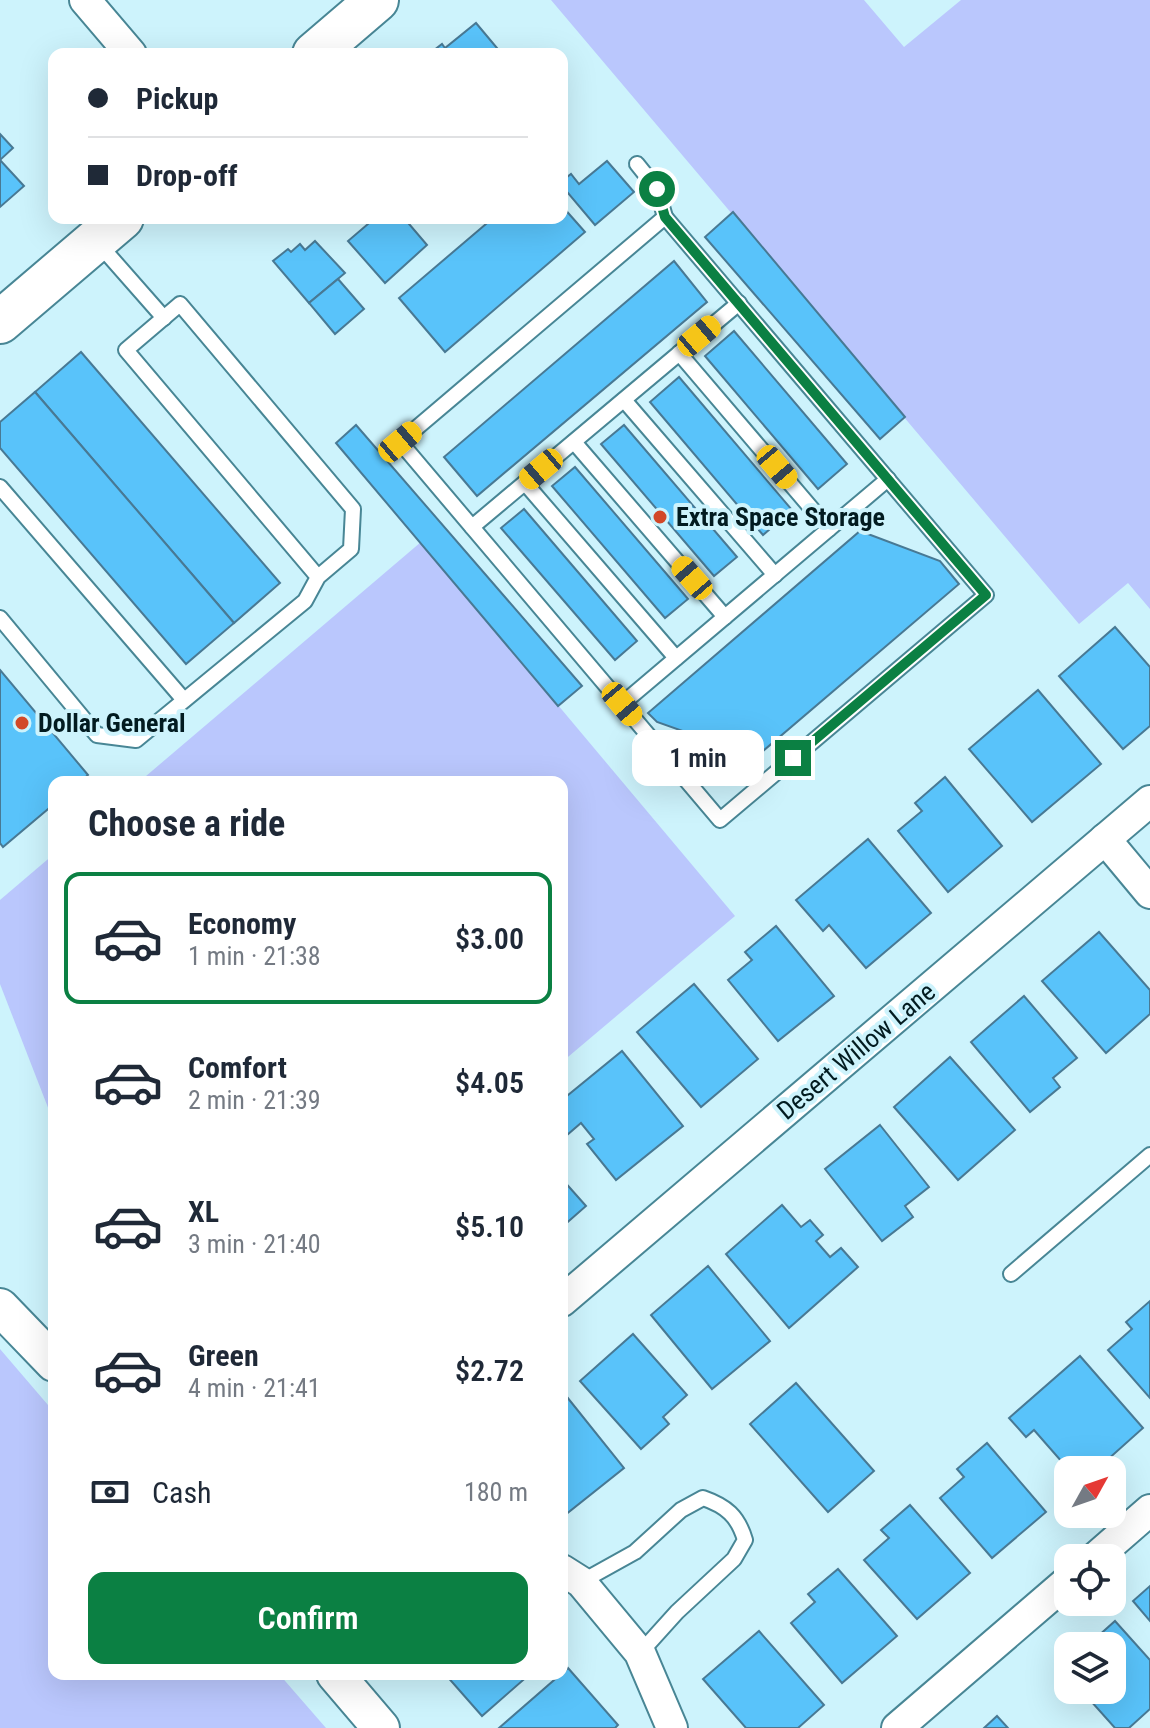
<!DOCTYPE html>
<html lang="en">
<head>
<meta charset="utf-8">
<style>
	:root { --surface:#fff; --page:#f2f2f3; --text:#1f2937; --muted:#747a83; --line:#e0e1e3; --accent:#0b8043 }
	body { margin:0; font-family:"Roboto Condensed",sans-serif; background:var(--page); color:var(--text); height:100vh; display:flex; flex-direction:column; font-size:30px; white-space:nowrap }
	* { box-sizing:border-box; margin:0 }
	p { font-size:26px; color:var(--muted) }
	.icon { flex:none; width:44px; height:44px; fill:none; stroke:currentColor; stroke-width:2; stroke-linecap:round; stroke-linejoin:round }
	.map { position:relative; flex:1; overflow:hidden }
	.details { position:absolute; left:48px; top:776px; width:520px; height:904px; display:flex; flex-direction:column; background:var(--surface); border-radius:16px; box-shadow:0 8px 32px #0002 }
	.details>* { flex:none }
	.banner { position:absolute; left:48px; top:48px; width:520px; height:176px; border-radius:16px; box-shadow:0 8px 32px #0002; display:grid; align-content:center; height:176px; padding:0 40px; background:var(--surface) }
	.needle { width:52px; rotate:50deg }
	.controls { position:absolute; left:1054px; top:1456px; display:grid; gap:16px }
	.controls a { display:grid; place-items:center; width:72px; height:72px; border-radius:16px; background:var(--surface); box-shadow:0 8px 32px #0002; font-size:40px }
	.end { position:absolute; width:36px; height:36px; margin:-18px; border:10px solid #0b8043; background:#fff; box-shadow:0 0 0 4px #fff }
	.from { border-radius:50% }
	.bubble { position:absolute; height:56px; border-radius:16px; background:var(--surface); box-shadow:0 8px 32px #0002; font-size:26px; font-weight:600; line-height:56px; text-align:center }
	.car { position:absolute; width:24px; height:48px; margin:-24px -12px; border-radius:10px; box-shadow:0 0 6px 2px #0007; background:linear-gradient(#f5c518 24%,#345 0 40%,#f5c518 0 76%,#345 0 86%,#f5c518 0) }
	.banner b { display:flex; align-items:center; gap:28px; height:76px; font-size:30px }
	.banner b+b { border-top:2px solid var(--line) }
	.banner i { width:20px; height:20px; background:var(--text) }
	ul { padding:0; list-style:none }
	li { display:flex; align-items:center; gap:24px; height:132px; margin:0 16px 12px; padding:0 24px; border:4px solid transparent; border-radius:16px }
	li div { flex:1 }
	li b { display:block; font-size:30px }
	li em { font-style:normal; font-weight:600 }
	li.current { border-color:var(--accent) }
	li>.icon { width:72px; height:72px; stroke-width:1.5 }
	h2 { padding:0 40px; font-size:36px; line-height:96px }
	.pay { display:flex; align-items:center; gap:20px; height:88px; padding:0 40px; font-size:30px }
	.pay p { margin-inline-start:auto }
	.primary-button { display:flex; gap:16px; margin-top:auto; padding:16px 40px }
	.primary-button a { flex:1; height:92px; border-radius:16px; background:var(--accent); color:#fff; font-size:32px; font-weight:600; line-height:92px; text-align:center }
	.map>svg:first-child { display:block }
	.green { fill:#bac7fd }
	.building { fill:#59c3fa; stroke:#487994; stroke-width:2 }
	.lines { fill:none; stroke-linecap:round; stroke-linejoin:round }
	.service-casing { stroke:#488695; stroke-width:18 }
	.minor-casing { stroke:#488695; stroke-width:34 }
	.tertiary-casing { stroke:#488695; stroke-width:40 }
	.secondary-casing { stroke:#488695; stroke-width:46 }
	.service { stroke:#fff; stroke-width:14 }
	.minor { stroke:#fff; stroke-width:30 }
	.tertiary { stroke:#fff; stroke-width:36 }
	.secondary { stroke:#fff; stroke-width:42 }
	.route { stroke:#0b8043; stroke-width:10 }
	.poi-dot { fill:#d24828; stroke:#cdf3fc; stroke-width:3 }
	.labels { text-anchor:middle; dominant-baseline:central; stroke-width:8; stroke-linejoin:round; paint-order:stroke }
	.poi-label { font-size:26px; font-weight:bold; fill:#021b20; stroke:#cdf3fc; text-anchor:start }
	.street-label { font-size:26px; fill:#021b20; stroke:#cdf3fc }
</style>
</head>
<body>
<div class="map">
<svg width="1150" height="1728" viewBox="0 0 1150 1728">
	<rect width="100%" height="100%" fill="#cdf3fc"/>
	<g class="green">
		<polygon points="551,0 864,0 904,47 961,0 1150,0 1150,609 1128,583 1079,624"/>
		<polygon points="421,542 735,916 562,1062 562,782 139,782"/>
		<polygon points="54,854 54,1123 0,984 0,900"/>
		<polygon points="0,1349 54,1412 54,1674 279,1674 326,1728 0,1728"/>
	</g>
	<g class="building">
		<polygon points="476,23 502,54 429,54 442,44 445,48"/>
		<polygon points="0,134 13,148 0,160"/>
		<polygon points="0,160 24,186 0,207"/>
		<polygon points="607,161 634,192 595,225 562,186 562,181 571,174 579,184"/>
		<polygon points="562,206 585,232 445,352 399,298 493,218 562,218"/>
		<polygon points="733,212 905,417 880,439 705,237"/>
		<polygon points="375,218 404,218 427,245 385,283 348,241"/>
		<polygon points="315,241 345,273 309,303 273,261 288,249 291,252 300,244 305,250"/>
		<polygon points="674,261 707,302 477,496 444,457"/>
		<polygon points="338,279 364,309 335,334 309,303"/>
		<polygon points="734,331 847,464 818,489 705,356"/>
		<polygon points="81,352 280,583 234,623 35,392"/>
		<polygon points="679,377 792,510 763,535 650,402"/>
		<polygon points="35,392 234,623 186,664 0,448 0,422"/>
		<polygon points="356,425 582,686 558,706 336,443"/>
		<polygon points="624,425 737,557 714,576 601,444"/>
		<polygon points="575,467 688,599 665,618 552,486"/>
		<polygon points="524,509 637,641 615,660 501,528"/>
		<polygon points="860,531 940,561 959,584 756,757 657,722 648,713"/>
		<polygon points="1115,627 1150,667 1150,726 1123,749 1059,676"/>
		<polygon points="0,670 88,775 80,782 54,782 54,804 3,847 0,843"/>
		<polygon points="1038,690 1101,764 1032,822 969,749"/>
		<polygon points="945,777 1002,846 948,892 898,831 922,811 915,803"/>
		<polygon points="868,839 931,913 866,968 829,925 823,931 796,900"/>
		<polygon points="776,926 834,996 778,1041 728,980 752,960 745,952"/>
		<polygon points="1099,932 1150,990 1150,1014 1106,1053 1042,981"/>
		<polygon points="694,984 758,1059 701,1107 637,1032"/>
		<polygon points="1024,996 1077,1058 1053,1078 1060,1087 1030,1112 971,1042"/>
		<polygon points="622,1051 683,1126 616,1180 587,1144 594,1139 581,1123 567,1135 562,1129 562,1100"/>
		<polygon points="950,1057 1015,1130 958,1180 894,1107"/>
		<polygon points="880,1125 929,1187 905,1206 913,1217 882,1241 825,1169"/>
		<polygon points="562,1179 586,1206 562,1227"/>
		<polygon points="782,1205 801,1227 810,1220 823,1235 816,1241 830,1257 841,1248 858,1267 789,1328 726,1254"/>
		<polygon points="708,1266 770,1341 712,1389 651,1315"/>
		<polygon points="1150,1301 1150,1398 1108,1350 1132,1329 1126,1322"/>
		<polygon points="633,1334 687,1395 663,1417 669,1424 641,1449 580,1381"/>
		<polygon points="1080,1356 1143,1428 1096,1470 1069,1470 1034,1430 1026,1437 1009,1418"/>
		<polygon points="796,1383 874,1471 828,1512 750,1424"/>
		<polygon points="563,1392 624,1468 565,1515 562,1511"/>
		<polygon points="987,1443 1046,1512 992,1558 940,1498 964,1477 957,1469"/>
		<polygon points="910,1505 970,1573 917,1619 864,1560 889,1538 881,1530"/>
		<polygon points="838,1569 897,1636 842,1683 791,1623 815,1602 808,1594"/>
		<polygon points="1150,1586 1150,1621 1133,1601"/>
		<polygon points="1115,1621 1150,1660 1150,1709 1129,1728 1115,1728 1081,1690 1112,1690 1112,1646 1087,1646"/>
		<polygon points="759,1631 824,1705 798,1728 746,1728 703,1679"/>
		<polygon points="568,1668 618,1725 615,1728 499,1728"/>
		<polygon points="445,1674 530,1674 482,1716"/>
		<polygon points="997,1716 1008,1728 984,1728"/>
	</g>
	<g class="lines">
		<g class="service-casing">
			<g id="service">
				<polyline points="637,164 657,189 665,217"/>
				<polygon points="665,217 986,595 720,820 400,442"/>
				<polyline points="98,243 164,318"/>
				<polyline points="679,353 829,529"/>
				<polyline points="624,400 775,575"/>
				<polyline points="574,442 725,617"/>
				<polyline points="525,483 676,658"/>
				<polyline points="0,487 184,700"/>
				<polyline points="472,527 739,303"/>
				<polyline points="0,618 97,735 136,740 305,601 318,577 351,549 353,509 180,304 126,350 318,577"/>
				<polyline points="622,704 888,479"/>
				<polyline points="1011,1274 1150,1155"/>
				<path d="M581 1582 635 1552 681 1510 703 1498C726 1506 738 1516 745 1540L734 1559 677 1612 640 1653"/>
			</g>
		</g>
		<g class="minor-casing">
			<g id="minor">
				<polyline points="85,0 131,54"/>
				<polyline points="1105,839 1150,893"/>
				<polyline points="562,1301 1150,801"/>
				<polyline points="1095,1558 1150,1510"/>
				<polyline points="562,1570 581,1582 640,1653 672,1728"/>
				<polyline points="897,1728 1068,1581"/>
			</g>
		</g>
		<g class="tertiary-casing">
			<g id="tertiary">
				<polyline points="0,1307 54,1363"/>
				<polyline points="335,1674 381,1728"/>
			</g>
		</g>
		<g class="secondary-casing">
			<g id="secondary">
				<polyline points="314,54 377,0"/>
				<polyline points="0,322 122,218"/>
			</g>
		</g>
		<use href="#service" class="service"/>
		<use href="#minor" class="minor"/>
		<use href="#tertiary" class="tertiary"/>
		<use href="#secondary" class="secondary"/>
	</g>
	<g class="lines">
		<polyline class="route" points="657,189 665,217 986,595 793,758"/>
	</g>
	<g class="poi-dot">
		<circle cx="660" cy="517" r="8"/>
		<circle cx="22" cy="723" r="8"/>
	</g>
	<g class="labels">
		<g class="poi-label">
			<text x="676" y="517">Extra Space Storage</text>
			<text x="38" y="723">Dollar General</text>
		</g>
		<g class="street-label">
			<text transform="translate(856 1051) rotate(-40)">Desert Willow Lane</text>
		</g>
	</g>
</svg>
<div class="controls">
<a><svg class="needle" viewBox="-14 -14 28 28"><path d="M0-13l5 13h-10z" fill="#e53935"/><path d="M0 13l5-13h-10z" fill="#747a83"/></svg></a>
<a><svg class="icon" aria-label="locate" viewBox="0 0 24 24"><circle cx="12" cy="12" r="6"/><path d="M12 2v4M12 18v4M2 12h4M18 12h4"/></svg></a>
<a><svg class="icon" aria-label="layers" viewBox="0 0 24 24"><path d="M12 4l9 5-9 5-9-5zM3 14l9 5 9-5"/></svg></a>
</div>
<i class="end from" style="left:657px;top:189px"></i>
<i class="end" style="left:793px;top:758px"></i>
<div class="bubble" style="left:632px;top:730px;width:132px">1 min</div>
<i class="car" style="left:699px;top:336px;rotate:50deg"></i>
<i class="car" style="left:400px;top:442px;rotate:50deg"></i>
<i class="car" style="left:777px;top:467px;rotate:140deg"></i>
<i class="car" style="left:541px;top:469px;rotate:230deg"></i>
<i class="car" style="left:692px;top:578px;rotate:319deg"></i>
<i class="car" style="left:622px;top:704px;rotate:140deg"></i>
<div class="banner">
<b><i class="from"></i>Pickup</b>
<b><i></i>Drop-off</b>
</div>
<section class="details">
<h2>Choose a ride</h2>
<ul>
<li class="current"><svg class="icon" aria-label="car" viewBox="0 0 24 24"><path d="M5 17H2v-5l4-1 3-4h7l3 4 3 1v5h-3M9 17h6M6 11h13"/><circle cx="7" cy="17" r="2"/><circle cx="17" cy="17" r="2"/></svg><div><b>Economy</b><p>1 min · 21:38</p></div><em>$3.00</em></li>
<li><svg class="icon" aria-label="car" viewBox="0 0 24 24"><path d="M5 17H2v-5l4-1 3-4h7l3 4 3 1v5h-3M9 17h6M6 11h13"/><circle cx="7" cy="17" r="2"/><circle cx="17" cy="17" r="2"/></svg><div><b>Comfort</b><p>2 min · 21:39</p></div><em>$4.05</em></li>
<li><svg class="icon" aria-label="car" viewBox="0 0 24 24"><path d="M5 17H2v-5l4-1 3-4h7l3 4 3 1v5h-3M9 17h6M6 11h13"/><circle cx="7" cy="17" r="2"/><circle cx="17" cy="17" r="2"/></svg><div><b>XL</b><p>3 min · 21:40</p></div><em>$5.10</em></li>
<li><svg class="icon" aria-label="car" viewBox="0 0 24 24"><path d="M5 17H2v-5l4-1 3-4h7l3 4 3 1v5h-3M9 17h6M6 11h13"/><circle cx="7" cy="17" r="2"/><circle cx="17" cy="17" r="2"/></svg><div><b>Green</b><p>4 min · 21:41</p></div><em>$2.72</em></li>
</ul>
<div class="pay"><svg class="icon" aria-label="cash" viewBox="0 0 24 24"><path d="M3 7h18v10H3z"/><circle cx="12" cy="12" r="2"/></svg>Cash<p>180 m</p></div>
<div class="primary-button"><a>Confirm</a></div>
</section>
</div>
</body>
</html>
